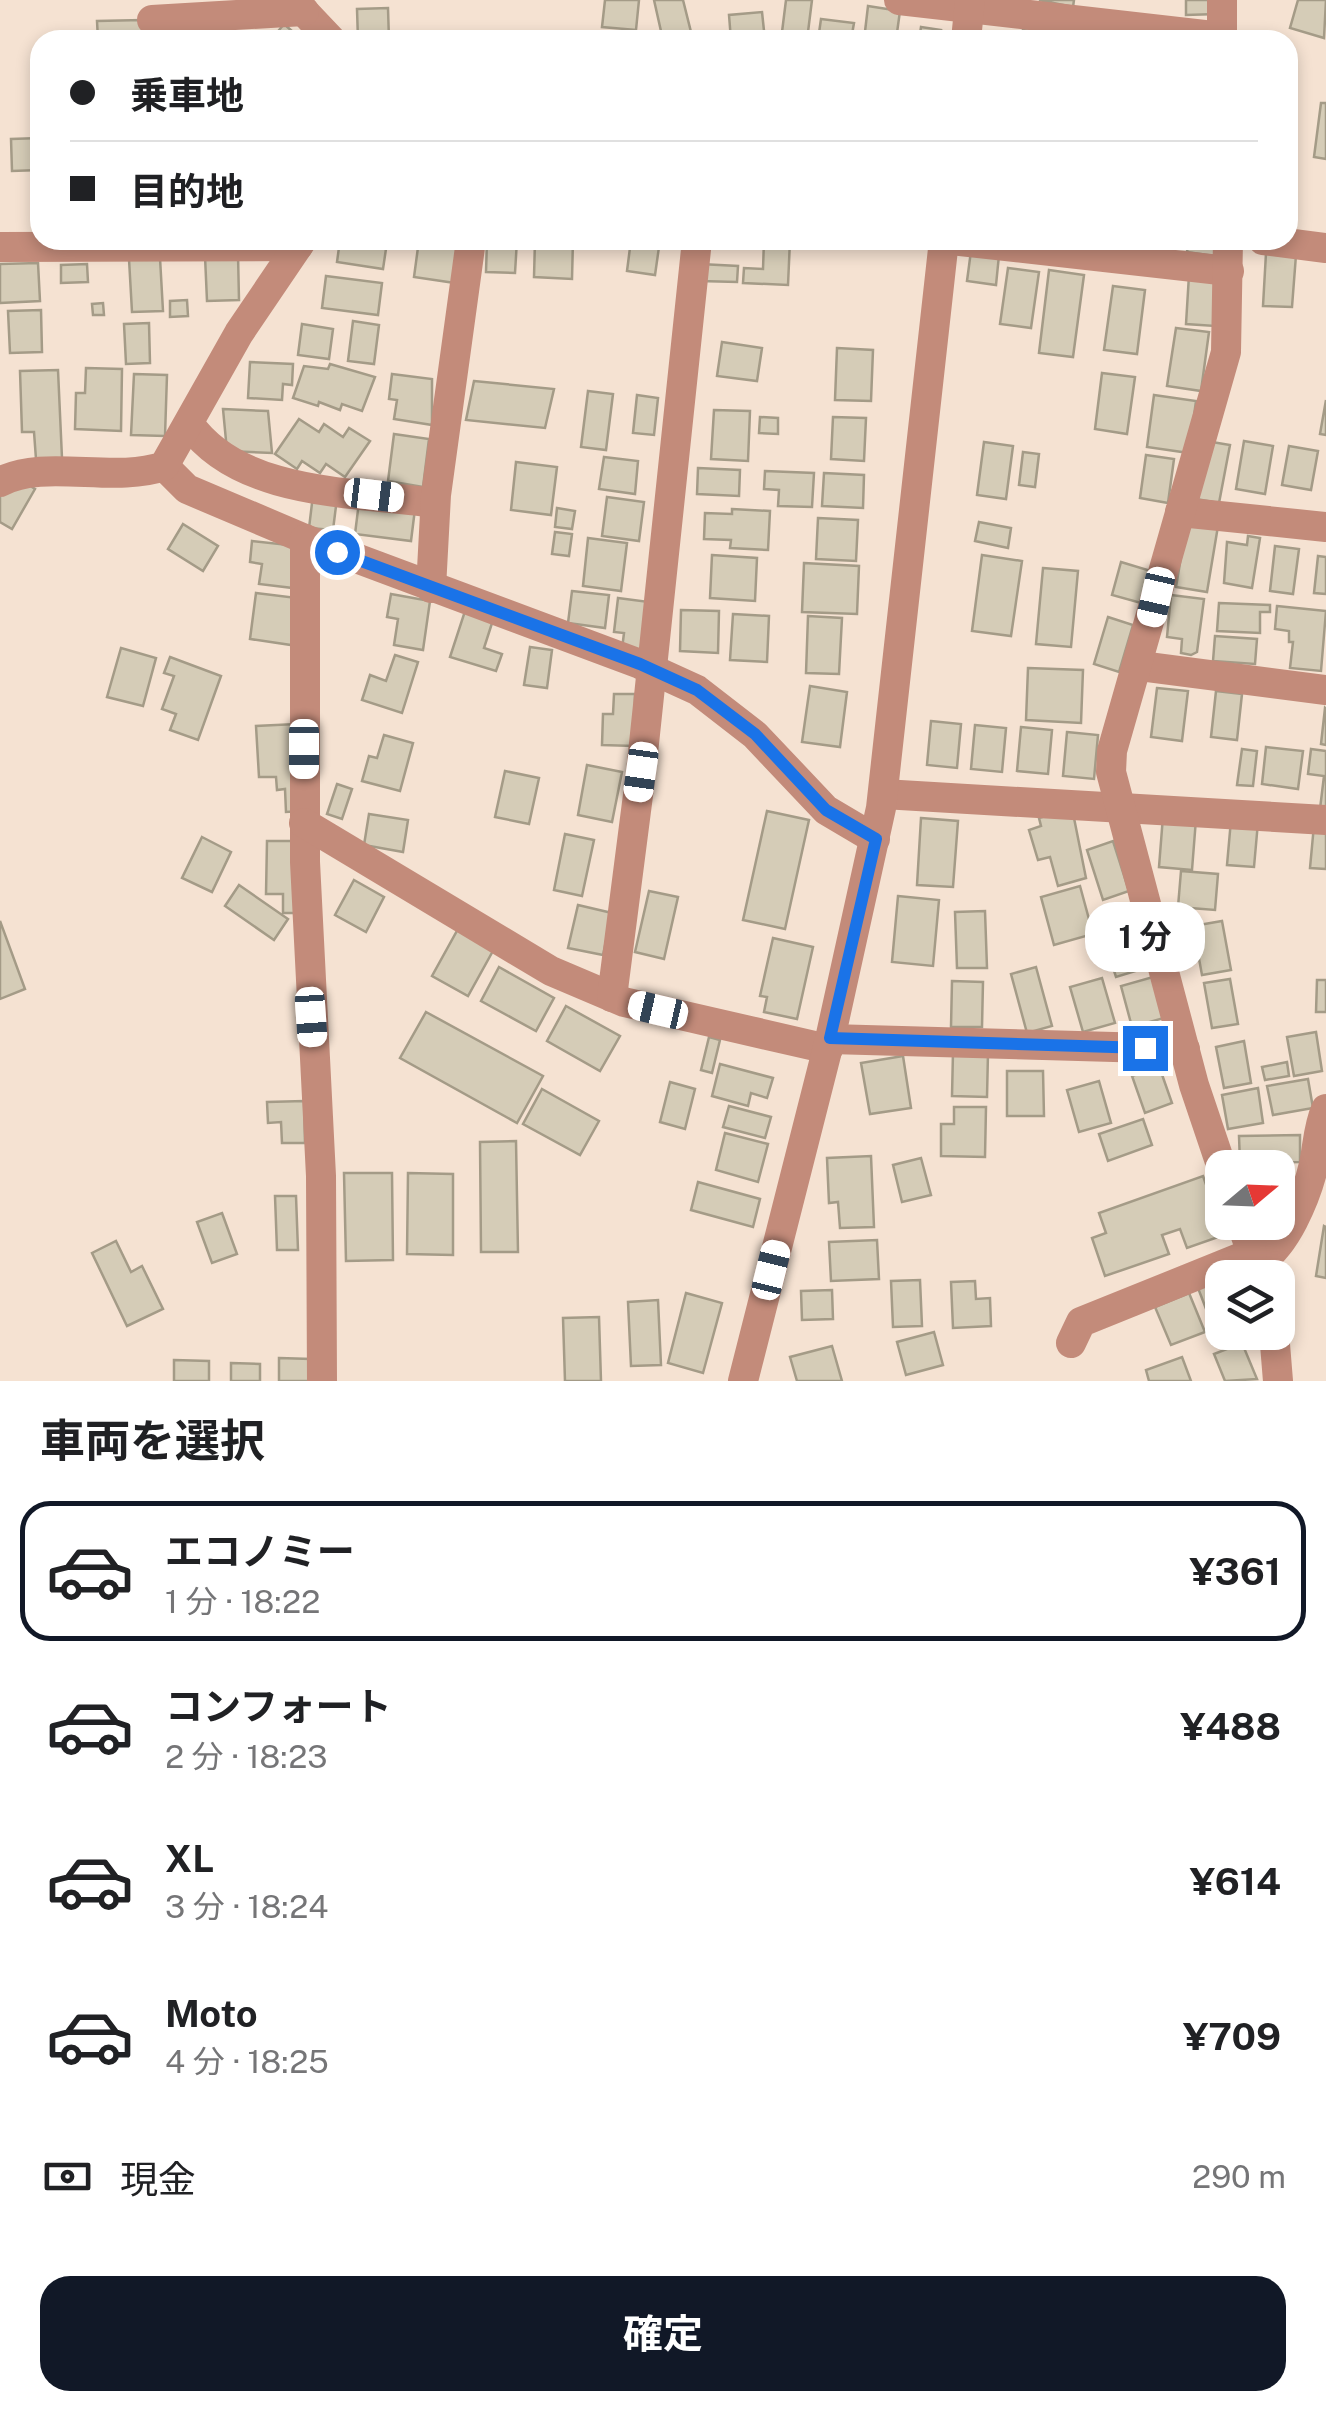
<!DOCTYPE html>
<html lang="ja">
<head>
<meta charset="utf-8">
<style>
	:root { --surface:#fff; --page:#f2f2f2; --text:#202124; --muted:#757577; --line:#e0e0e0; --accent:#111827 }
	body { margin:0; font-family:"Public Sans","Noto Sans JP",sans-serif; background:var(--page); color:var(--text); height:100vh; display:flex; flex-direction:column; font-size:38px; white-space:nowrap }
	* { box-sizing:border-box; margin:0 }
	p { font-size:32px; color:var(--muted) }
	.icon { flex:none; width:55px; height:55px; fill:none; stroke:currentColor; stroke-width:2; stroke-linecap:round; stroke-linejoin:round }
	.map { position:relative; height:1381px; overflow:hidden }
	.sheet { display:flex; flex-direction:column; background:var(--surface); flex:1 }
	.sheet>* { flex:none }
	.guide { position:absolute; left:30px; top:30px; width:1268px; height:220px; border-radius:30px; box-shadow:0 5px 15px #0003; display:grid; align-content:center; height:220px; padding:0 40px; background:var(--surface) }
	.needle { width:65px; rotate:71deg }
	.fabs { position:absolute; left:1205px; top:1150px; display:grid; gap:20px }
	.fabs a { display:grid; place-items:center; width:90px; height:90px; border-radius:20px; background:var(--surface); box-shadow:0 5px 15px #0003; font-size:50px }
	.end { position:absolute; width:45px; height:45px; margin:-22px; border:12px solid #1a73e8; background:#fff; box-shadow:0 0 0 5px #fff }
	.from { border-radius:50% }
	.bubble { position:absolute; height:70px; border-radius:30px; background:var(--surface); box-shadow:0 5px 15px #0003; font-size:32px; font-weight:700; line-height:70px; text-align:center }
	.car { position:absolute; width:30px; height:60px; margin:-30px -15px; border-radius:12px; box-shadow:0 0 8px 2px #0007; background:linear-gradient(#fff 24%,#345 0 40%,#fff 0 76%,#345 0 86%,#fff 0) }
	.guide b { display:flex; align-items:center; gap:35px; height:95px; font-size:38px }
	.guide b+b { border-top:2px solid var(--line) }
	.guide i { width:25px; height:25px; background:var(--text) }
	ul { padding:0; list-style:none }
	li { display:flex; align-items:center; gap:30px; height:140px; margin:0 20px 15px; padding:0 20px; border:5px solid transparent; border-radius:30px }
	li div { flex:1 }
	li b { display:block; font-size:38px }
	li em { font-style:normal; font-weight:700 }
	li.on { border-color:var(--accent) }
	li>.icon { width:90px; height:90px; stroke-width:1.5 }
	h2 { padding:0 40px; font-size:45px; line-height:120px }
	.pay { display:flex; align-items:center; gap:25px; height:110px; padding:0 40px; font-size:38px }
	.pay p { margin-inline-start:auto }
	.button { display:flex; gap:20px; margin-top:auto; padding:20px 40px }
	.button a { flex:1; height:115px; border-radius:30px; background:var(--accent); color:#fff; font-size:40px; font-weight:700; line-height:115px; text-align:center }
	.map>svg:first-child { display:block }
	.building { fill:#d5ccb7; stroke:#a49b87; stroke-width:2.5 }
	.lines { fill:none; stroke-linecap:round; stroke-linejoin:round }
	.minor { stroke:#c38b7a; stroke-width:30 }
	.route { stroke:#1a73e8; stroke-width:12 }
</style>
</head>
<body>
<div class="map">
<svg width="1326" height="1381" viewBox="0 0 1326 1381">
	<rect width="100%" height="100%" fill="#f5e2d2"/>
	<g class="building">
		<polygon points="605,0 639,0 636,30 602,27"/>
		<polygon points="654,0 683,0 692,36 663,40"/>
		<polygon points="786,0 812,0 807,40 781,40"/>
		<polygon points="1039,0 1074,0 1073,7"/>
		<polygon points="1186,0 1216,0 1217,14 1186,15"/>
		<polygon points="1298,0 1326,0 1324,38 1290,28"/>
		<polygon points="868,6 900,11 896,40 864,40"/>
		<polygon points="388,8 389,40 358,40 357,9"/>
		<polygon points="762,12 765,40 731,40 729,15"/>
		<polygon points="821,19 854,23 851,40 818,40"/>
		<polygon points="142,20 143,40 98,40 97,21"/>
		<polygon points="284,24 302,40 271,40"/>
		<polygon points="921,27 941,30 939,40 919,40"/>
		<polygon points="1023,30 1053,34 1052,40 1022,40"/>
		<polygon points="1321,103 1326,103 1326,159 1314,157"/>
		<polygon points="40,138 40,170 12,171 11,139"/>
		<polygon points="340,240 387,242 383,269 337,262"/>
		<polygon points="419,240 460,240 455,283 414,277"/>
		<polygon points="487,240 517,240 515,273 486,272"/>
		<polygon points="535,240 573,240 572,279 534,277"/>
		<polygon points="631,240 660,240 655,275 627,271"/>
		<polygon points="764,240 790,240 788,285 743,283 744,268 763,269"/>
		<polygon points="1143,240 1176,240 1175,245"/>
		<polygon points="1189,240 1216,240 1214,256 1187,252"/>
		<polygon points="971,251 999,255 996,285 967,281"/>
		<polygon points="1266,253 1296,255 1292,307 1263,306"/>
		<polygon points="238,254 239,300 207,301 205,256"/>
		<polygon points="160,258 163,311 132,312 129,259"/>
		<polygon points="38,263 40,301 0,303 0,264"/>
		<polygon points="87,264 88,282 61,283 61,265"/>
		<polygon points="700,264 738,266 737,282 700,281"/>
		<polygon points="1008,268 1039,272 1031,328 1000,324"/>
		<polygon points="1049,270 1084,275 1073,357 1039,353"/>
		<polygon points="1189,275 1218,278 1215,326 1186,324"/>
		<polygon points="326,276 382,283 378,315 322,308"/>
		<polygon points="1113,286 1145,290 1137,354 1104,350"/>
		<polygon points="187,300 188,316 170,317 170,301"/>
		<polygon points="103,303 104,315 93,315 92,304"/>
		<polygon points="41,310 42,352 10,353 8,311"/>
		<polygon points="353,321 379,325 374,364 348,361"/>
		<polygon points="149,323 150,363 126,364 124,324"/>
		<polygon points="302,324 333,329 329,359 298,355"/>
		<polygon points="1176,328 1209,332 1201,391 1167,386"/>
		<polygon points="722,342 762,348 757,381 717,376"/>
		<polygon points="837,348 873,350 871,401 835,400"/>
		<polygon points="250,362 293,364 292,385 283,384 282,400 248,398"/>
		<polygon points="330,364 375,377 362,411 342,404 340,410 319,402 318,406 293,398 304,366 328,369"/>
		<polygon points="86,368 122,369 121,431 75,429 76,393 85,393"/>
		<polygon points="58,370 62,458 36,459 34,432 22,432 20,371"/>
		<polygon points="1102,373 1135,377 1127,434 1095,429"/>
		<polygon points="134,374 167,375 165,436 131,435"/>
		<polygon points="392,374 432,379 432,425 394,419 397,400 389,399"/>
		<polygon points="474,381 554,389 545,428 466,420"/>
		<polygon points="588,391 613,394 606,450 581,447"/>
		<polygon points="637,395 658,398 654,435 633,433"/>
		<polygon points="1154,395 1196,401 1189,453 1147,447"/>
		<polygon points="1326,400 1326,435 1320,434"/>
		<polygon points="223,409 268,411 272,453 227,451"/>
		<polygon points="714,410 750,411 748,461 711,459"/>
		<polygon points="760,417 778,418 778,434 759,433"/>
		<polygon points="833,417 866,418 864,461 831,459"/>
		<polygon points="299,419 319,432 324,424 343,437 349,428 370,441 345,477 326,464 320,473 302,461 297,469 275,454"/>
		<polygon points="394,434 429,439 423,487 388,481"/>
		<polygon points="1206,441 1230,445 1219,503 1196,499"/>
		<polygon points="1244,441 1273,446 1265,494 1236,489"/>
		<polygon points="984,442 1013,446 1006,499 977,495"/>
		<polygon points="1289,446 1318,451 1311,490 1282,485"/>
		<polygon points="1023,452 1039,454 1035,487 1019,485"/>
		<polygon points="1146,455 1174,459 1168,503 1140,498"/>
		<polygon points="604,457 638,461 635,494 599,489"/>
		<polygon points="516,462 557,467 551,515 511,510"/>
		<polygon points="698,468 740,470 739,496 697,494"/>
		<polygon points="765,471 814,473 812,507 778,506 779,490 764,489"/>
		<polygon points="824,473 864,475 863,508 822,506"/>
		<polygon points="18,478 35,489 12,529 0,522 0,495"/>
		<polygon points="313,495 337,498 333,530 309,528"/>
		<polygon points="607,497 644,502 639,541 602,536"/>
		<polygon points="359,502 415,509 411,541 355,534"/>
		<polygon points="557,508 575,511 572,529 555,527"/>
		<polygon points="732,509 770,511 768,550 730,548 731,540 704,539 705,513 732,514"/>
		<polygon points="818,518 858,520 856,561 816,559"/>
		<polygon points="1187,521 1218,526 1207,592 1176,587"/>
		<polygon points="979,522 1011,528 1008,548 975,541"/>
		<polygon points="183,524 218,546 203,571 168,549"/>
		<polygon points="555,532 572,534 569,556 552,554"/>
		<polygon points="1248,536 1260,538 1252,588 1224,583 1227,542 1247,545"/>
		<polygon points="588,538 627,543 621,591 583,586"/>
		<polygon points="252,541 298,546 293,588 259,584 262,564 250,562"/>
		<polygon points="1275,546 1299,549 1293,594 1270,591"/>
		<polygon points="712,555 757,558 755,601 710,598"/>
		<polygon points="982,555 1022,561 1011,636 972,631"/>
		<polygon points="1318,556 1326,557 1326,594 1314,593"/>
		<polygon points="1121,562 1151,571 1141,603 1112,595"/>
		<polygon points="804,563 859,566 857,614 802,612"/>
		<polygon points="1043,568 1078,571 1071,647 1036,644"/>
		<polygon points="572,591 609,595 605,628 568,623"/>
		<polygon points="256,593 297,598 291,645 250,639"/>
		<polygon points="391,594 430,601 423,650 394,645 398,619 387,617"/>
		<polygon points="1171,595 1204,599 1197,652 1191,655 1181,653 1182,639 1167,637"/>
		<polygon points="618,598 649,602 643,652 622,649 624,633 614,632"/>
		<polygon points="1219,603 1270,605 1270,612 1260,612 1260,633 1217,631"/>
		<polygon points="1277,606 1326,611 1321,671 1290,668 1293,642 1289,642 1289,631 1275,629"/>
		<polygon points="681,610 719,611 718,653 680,651"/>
		<polygon points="465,611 493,620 484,648 502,654 496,671 450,657"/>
		<polygon points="733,614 769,616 767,662 730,660"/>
		<polygon points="808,616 842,618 839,674 806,673"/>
		<polygon points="1108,617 1133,625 1119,672 1094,664"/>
		<polygon points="1215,636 1257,639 1255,664 1213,661"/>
		<polygon points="530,647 552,650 547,688 524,685"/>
		<polygon points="121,648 156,658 143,706 107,697"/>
		<polygon points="395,655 418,662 402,713 362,700 370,675 386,681"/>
		<polygon points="170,657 221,676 198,740 170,730 176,714 162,709 174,676 164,673"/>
		<polygon points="1028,668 1083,670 1081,723 1026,720"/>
		<polygon points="810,686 847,692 840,747 802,742"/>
		<polygon points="1157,688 1188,691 1182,741 1151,737"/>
		<polygon points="1216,691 1242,694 1237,740 1211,737"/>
		<polygon points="614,694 635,694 634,746 602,745 603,714 613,714"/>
		<polygon points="1325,708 1326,709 1326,745 1321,744"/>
		<polygon points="931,721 961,724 957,768 927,765"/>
		<polygon points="296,724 301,811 286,812 285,789 277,790 276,777 259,777 256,726"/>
		<polygon points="975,725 1006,728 1002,772 971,769"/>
		<polygon points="1021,727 1052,730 1048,774 1017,771"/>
		<polygon points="1067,732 1098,735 1094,779 1063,776"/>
		<polygon points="384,735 413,743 400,791 362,781 369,756 377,758"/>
		<polygon points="1266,747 1303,751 1298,789 1262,784"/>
		<polygon points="1242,749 1257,751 1253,786 1237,785"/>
		<polygon points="1311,749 1326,751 1326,810 1320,809 1324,776 1308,774"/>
		<polygon points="587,765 622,772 612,822 578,815"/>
		<polygon points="505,771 539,778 529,824 495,817"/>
		<polygon points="337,784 352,789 342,819 327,814"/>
		<polygon points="1072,808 1086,878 1058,886 1050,857 1038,860 1029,830 1041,826 1039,818"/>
		<polygon points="767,811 809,820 785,929 743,920"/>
		<polygon points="369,814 408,820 403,852 364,845"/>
		<polygon points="1163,816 1196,819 1192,870 1159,867"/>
		<polygon points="921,818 958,821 953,887 917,885"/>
		<polygon points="1231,820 1258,822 1254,867 1227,865"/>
		<polygon points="1314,825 1326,826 1326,869 1310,868"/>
		<polygon points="565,834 594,840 582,896 554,890"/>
		<polygon points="202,837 231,852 212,892 182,878"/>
		<polygon points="267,841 301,841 301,913 283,913 283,894 266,894"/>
		<polygon points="1113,841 1129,891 1103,900 1087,850"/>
		<polygon points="1181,871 1218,874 1215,910 1178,907"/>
		<polygon points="354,880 384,897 366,932 335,915"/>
		<polygon points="239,885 288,919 274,940 225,906"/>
		<polygon points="1080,886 1093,934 1054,945 1041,897"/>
		<polygon points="649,891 678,897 664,959 635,952"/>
		<polygon points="898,896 939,900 933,966 892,962"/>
		<polygon points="578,905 612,913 603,955 568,948"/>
		<polygon points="1134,908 1152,966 1116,977 1108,952 1116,949 1106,917"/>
		<polygon points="985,911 987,968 957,968 955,912"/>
		<polygon points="0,921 25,989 0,999"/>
		<polygon points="1222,921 1231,970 1202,975 1193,926"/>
		<polygon points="458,929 494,949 468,996 432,976"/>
		<polygon points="773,938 813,947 797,1019 764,1012 767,997 760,996"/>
		<polygon points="499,967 554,998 536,1031 481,1001"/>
		<polygon points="1036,967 1052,1026 1027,1033 1011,974"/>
		<polygon points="1153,977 1164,1018 1132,1027 1121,986"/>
		<polygon points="1102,978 1115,1023 1083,1032 1070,987"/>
		<polygon points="1230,979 1238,1024 1212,1028 1204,983"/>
		<polygon points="1317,980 1326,980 1326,1012 1316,1012"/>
		<polygon points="952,981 983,982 982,1027 951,1027"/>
		<polygon points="566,1006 620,1036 600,1071 547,1041"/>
		<polygon points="426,1012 543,1076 517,1123 400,1058"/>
		<polygon points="1316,1032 1322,1071 1294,1076 1287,1037"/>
		<polygon points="709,1037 720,1040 712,1073 701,1070"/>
		<polygon points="1244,1041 1251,1083 1224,1088 1216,1047"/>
		<polygon points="953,1052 988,1053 987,1097 952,1096"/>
		<polygon points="903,1056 911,1108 870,1114 861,1063"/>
		<polygon points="1287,1062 1289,1076 1265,1080 1262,1067"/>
		<polygon points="720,1064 773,1078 767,1098 751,1093 748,1106 712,1096"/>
		<polygon points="1159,1066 1172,1103 1145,1113 1132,1076"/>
		<polygon points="1007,1071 1043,1071 1044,1116 1007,1116"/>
		<polygon points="1308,1079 1313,1108 1273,1115 1267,1086"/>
		<polygon points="1099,1081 1111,1123 1079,1132 1067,1090"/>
		<polygon points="670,1082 695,1089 685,1129 660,1122"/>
		<polygon points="1258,1088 1263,1123 1228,1129 1222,1095"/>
		<polygon points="542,1089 599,1121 580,1155 523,1124"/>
		<polygon points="304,1101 305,1143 282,1143 281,1122 268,1123 267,1102"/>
		<polygon points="729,1106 771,1117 765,1138 723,1127"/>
		<polygon points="954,1107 986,1107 985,1157 941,1156 941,1124 954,1124"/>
		<polygon points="1143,1119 1152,1145 1108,1161 1099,1134"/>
		<polygon points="725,1133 768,1144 758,1182 716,1170"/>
		<polygon points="1300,1135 1300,1162 1240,1163 1239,1136"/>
		<polygon points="516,1141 518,1252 481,1252 480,1142"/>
		<polygon points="871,1156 874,1227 840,1228 838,1202 829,1203 827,1158"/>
		<polygon points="921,1158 931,1195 902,1202 893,1165"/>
		<polygon points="344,1173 392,1173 393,1260 346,1261"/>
		<polygon points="408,1173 453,1174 453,1255 407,1254"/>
		<polygon points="1203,1176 1224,1235 1187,1248 1180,1229 1162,1235 1169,1254 1105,1276 1092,1238 1106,1233 1099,1213"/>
		<polygon points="698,1182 760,1199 753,1227 691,1210"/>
		<polygon points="275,1196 296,1196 298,1250 277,1250"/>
		<polygon points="222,1213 237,1254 212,1263 197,1222"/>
		<polygon points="1324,1226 1326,1227 1326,1278 1316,1276"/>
		<polygon points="877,1240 879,1279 831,1281 829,1242"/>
		<polygon points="116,1241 131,1272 142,1266 163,1309 127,1326 92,1253"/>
		<polygon points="1222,1278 1222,1323 1213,1327 1198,1288"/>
		<polygon points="920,1280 922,1326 893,1327 891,1281"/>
		<polygon points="975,1281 976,1299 990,1298 991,1326 953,1328 951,1282"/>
		<polygon points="832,1290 833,1319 802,1320 801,1291"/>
		<polygon points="686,1293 722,1303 703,1373 668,1363"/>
		<polygon points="1189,1293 1205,1332 1171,1345 1155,1307"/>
		<polygon points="658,1300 661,1365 631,1366 628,1302"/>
		<polygon points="599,1317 601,1381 565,1381 563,1318"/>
		<polygon points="934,1332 943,1365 906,1375 897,1342"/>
		<polygon points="1242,1343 1257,1379 1225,1381 1214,1354"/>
		<polygon points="832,1346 842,1381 797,1381 790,1357"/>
		<polygon points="1182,1357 1191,1381 1149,1381 1146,1370"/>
		<polygon points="279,1358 311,1359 311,1381 279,1381"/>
		<polygon points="174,1360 209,1361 209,1381 174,1381"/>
		<polygon points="231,1363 260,1364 260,1381 231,1381"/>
	</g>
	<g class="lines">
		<g class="minor">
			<polyline points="293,0 331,40"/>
			<polyline points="899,0 1222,37"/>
			<polyline points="152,20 304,11"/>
			<polyline points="966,40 970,0"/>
			<polyline points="1222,40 1222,0"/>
			<polyline points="951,240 1229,271"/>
			<polyline points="1263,240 1326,248"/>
			<polyline points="0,247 298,246"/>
			<path d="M190 425C241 496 356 492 435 503"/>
			<polyline points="164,466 187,489 305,539 640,664 697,690 755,735 826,810 875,839"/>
			<path d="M0 482C44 458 114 484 164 466L239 333 302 240"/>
			<polyline points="1180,512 1326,527"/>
			<polyline points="305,539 305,862 321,1176 322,1381"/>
			<polyline points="431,588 436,495 471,240"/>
			<polyline points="1140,666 1326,690"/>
			<polyline points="883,794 1326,820"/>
			<polyline points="304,823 551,971 624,1002 828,1049"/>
			<polyline points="612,997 641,772 697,240"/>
			<polyline points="830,1039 1185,1049"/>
			<polyline points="1222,1168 1194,1085 1111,772 1112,751 1226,352 1228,240"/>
			<polyline points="1241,1222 1258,1270"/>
			<path d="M1255 1264C1285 1251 1307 1195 1314 1164 1318 1145 1318 1127 1326 1109"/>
			<polyline points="1274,1332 1278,1381"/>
			<polyline points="1071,1343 1081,1322 1252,1253"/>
			<polyline points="743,1381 830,1039 881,808 944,240"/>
		</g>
	</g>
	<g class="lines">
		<polyline class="route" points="337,552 640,664 697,690 755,734 826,810 876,839 830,1038 1145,1048"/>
	</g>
</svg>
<div class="fabs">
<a><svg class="needle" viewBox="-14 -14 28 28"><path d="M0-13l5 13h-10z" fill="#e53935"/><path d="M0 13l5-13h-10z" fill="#757577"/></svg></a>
<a><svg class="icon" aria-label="layers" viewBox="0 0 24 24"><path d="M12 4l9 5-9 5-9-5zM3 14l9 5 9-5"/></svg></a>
</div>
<i class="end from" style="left:337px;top:552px"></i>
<i class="end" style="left:1145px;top:1048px"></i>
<div class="bubble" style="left:1085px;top:902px;width:120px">1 分</div>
<i class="car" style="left:374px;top:495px;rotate:97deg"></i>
<i class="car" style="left:1156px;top:597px;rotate:193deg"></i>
<i class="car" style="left:304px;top:749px;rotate:180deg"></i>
<i class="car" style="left:641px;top:772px;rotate:188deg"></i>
<i class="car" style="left:658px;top:1010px;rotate:283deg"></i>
<i class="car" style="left:311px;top:1017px;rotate:176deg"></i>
<i class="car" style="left:771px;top:1270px;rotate:14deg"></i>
<div class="guide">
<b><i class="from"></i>乗車地</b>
<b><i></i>目的地</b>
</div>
</div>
<section class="sheet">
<h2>車両を選択</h2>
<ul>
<li class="on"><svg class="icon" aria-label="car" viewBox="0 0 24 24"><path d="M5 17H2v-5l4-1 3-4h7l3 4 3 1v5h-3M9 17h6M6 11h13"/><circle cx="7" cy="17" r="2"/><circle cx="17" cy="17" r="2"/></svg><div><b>エコノミー</b><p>1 分 · 18:22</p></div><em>¥361</em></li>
<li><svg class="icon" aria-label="car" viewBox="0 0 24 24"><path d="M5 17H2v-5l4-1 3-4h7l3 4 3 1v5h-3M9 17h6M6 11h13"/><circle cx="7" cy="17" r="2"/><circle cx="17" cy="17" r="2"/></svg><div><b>コンフォート</b><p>2 分 · 18:23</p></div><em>¥488</em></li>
<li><svg class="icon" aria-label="car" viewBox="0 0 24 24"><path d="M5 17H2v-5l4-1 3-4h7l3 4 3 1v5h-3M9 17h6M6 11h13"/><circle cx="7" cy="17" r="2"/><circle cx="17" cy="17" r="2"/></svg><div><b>XL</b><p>3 分 · 18:24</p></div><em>¥614</em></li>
<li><svg class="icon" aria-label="car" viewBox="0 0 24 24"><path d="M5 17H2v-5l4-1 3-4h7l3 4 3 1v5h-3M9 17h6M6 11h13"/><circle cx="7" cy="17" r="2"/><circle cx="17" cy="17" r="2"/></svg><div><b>Moto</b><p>4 分 · 18:25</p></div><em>¥709</em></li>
</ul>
<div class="pay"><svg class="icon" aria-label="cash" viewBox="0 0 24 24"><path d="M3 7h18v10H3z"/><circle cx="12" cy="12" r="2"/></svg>現金<p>290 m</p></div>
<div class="button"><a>確定</a></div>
</section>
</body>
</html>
